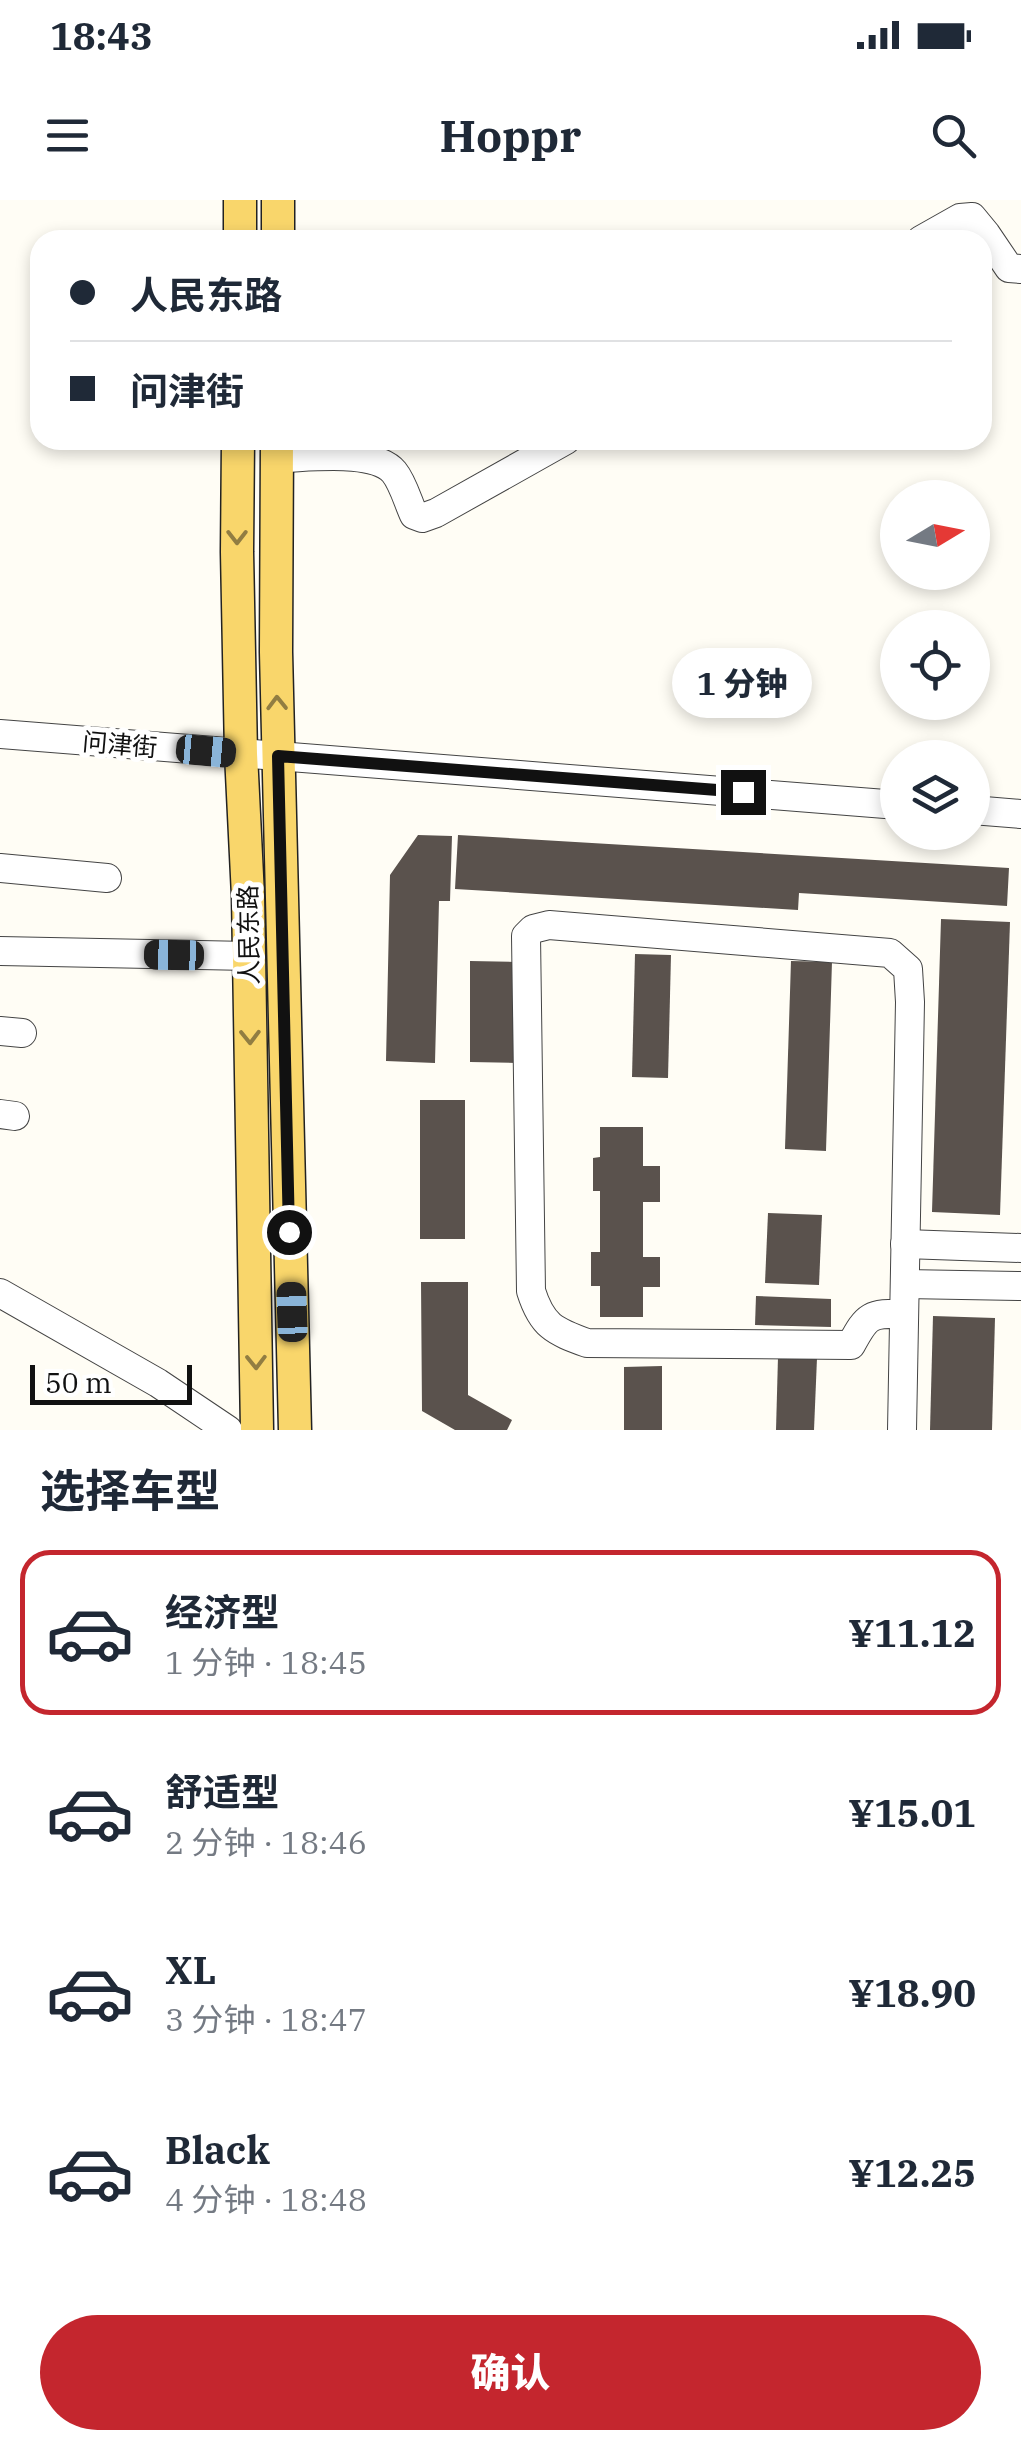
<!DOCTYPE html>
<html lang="zh">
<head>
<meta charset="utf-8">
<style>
	:root { --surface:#fff; --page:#f6f6f7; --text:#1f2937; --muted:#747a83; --line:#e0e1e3; --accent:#c4262e }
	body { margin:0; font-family:"IBM Plex Serif","Noto Sans SC",serif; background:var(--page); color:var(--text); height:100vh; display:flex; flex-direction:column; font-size:38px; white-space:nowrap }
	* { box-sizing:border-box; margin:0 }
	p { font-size:32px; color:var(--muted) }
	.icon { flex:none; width:55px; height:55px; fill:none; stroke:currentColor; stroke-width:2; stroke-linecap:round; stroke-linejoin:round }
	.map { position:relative; height:1230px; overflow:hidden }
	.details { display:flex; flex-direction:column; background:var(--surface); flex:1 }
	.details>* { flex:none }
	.hud { position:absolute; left:30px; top:30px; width:962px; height:220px; border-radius:30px; box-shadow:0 5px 15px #0003; display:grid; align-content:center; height:220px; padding:0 40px; background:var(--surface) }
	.needle { width:65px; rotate:80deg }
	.buttons { position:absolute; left:880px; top:280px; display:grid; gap:20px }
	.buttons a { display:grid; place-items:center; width:110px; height:110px; border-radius:50%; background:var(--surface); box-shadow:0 5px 15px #0003; font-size:50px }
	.scale { position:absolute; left:30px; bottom:25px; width:162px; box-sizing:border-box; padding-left:10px; border:5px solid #111; border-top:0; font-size:28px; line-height:35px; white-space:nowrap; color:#111; -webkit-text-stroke:8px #fff; paint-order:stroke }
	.end { position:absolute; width:45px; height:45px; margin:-22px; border:12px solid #111; background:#fff; box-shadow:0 0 0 5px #fff }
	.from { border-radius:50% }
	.bubble { position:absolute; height:70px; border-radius:35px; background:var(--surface); box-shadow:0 5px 15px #0003; font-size:32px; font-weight:800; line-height:70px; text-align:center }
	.car { position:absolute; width:30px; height:60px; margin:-30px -15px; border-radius:12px; box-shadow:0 0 8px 2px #0007; background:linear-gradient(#222 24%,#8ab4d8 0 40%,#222 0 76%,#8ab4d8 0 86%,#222 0) }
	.hud b { display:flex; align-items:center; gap:35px; height:95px; font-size:38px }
	.hud b+b { border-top:2px solid var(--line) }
	.hud i { width:25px; height:25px; background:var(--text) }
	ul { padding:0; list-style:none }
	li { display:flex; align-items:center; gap:30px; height:165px; margin:0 20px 15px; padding:0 20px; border:5px solid transparent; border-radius:30px }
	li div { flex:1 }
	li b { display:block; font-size:38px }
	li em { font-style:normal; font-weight:800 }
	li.selected { border-color:var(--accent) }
	li>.icon { width:90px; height:90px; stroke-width:1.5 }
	h2 { padding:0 40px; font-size:45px; line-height:120px }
	.action { display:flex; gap:20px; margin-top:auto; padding:20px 40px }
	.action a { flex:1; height:115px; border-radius:60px; background:var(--accent); color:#fff; font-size:40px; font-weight:800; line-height:115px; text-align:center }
	.status { display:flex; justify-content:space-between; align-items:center; height:70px; padding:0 50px; background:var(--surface); direction:ltr }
	.status svg { height:28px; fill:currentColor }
	header { display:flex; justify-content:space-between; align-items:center; height:130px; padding:0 40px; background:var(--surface); font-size:45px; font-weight:800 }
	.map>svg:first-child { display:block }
	.building { fill:#5a524d }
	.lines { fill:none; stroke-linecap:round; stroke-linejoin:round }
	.minor-casing { stroke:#444; stroke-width:30 }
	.major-casing { stroke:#222; stroke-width:35 }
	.minor { stroke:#fff; stroke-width:28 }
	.major { stroke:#f9d66b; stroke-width:32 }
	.oneway { stroke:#917d42 }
	.route { stroke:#111; stroke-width:12 }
	.labels { text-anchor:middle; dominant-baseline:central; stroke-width:10; stroke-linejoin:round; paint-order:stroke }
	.street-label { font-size:25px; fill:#111; stroke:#fff }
</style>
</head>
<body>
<div class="status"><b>18:43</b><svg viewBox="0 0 49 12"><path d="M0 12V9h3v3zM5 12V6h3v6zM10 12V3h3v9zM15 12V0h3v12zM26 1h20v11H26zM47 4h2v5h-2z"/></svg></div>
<header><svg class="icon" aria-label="menu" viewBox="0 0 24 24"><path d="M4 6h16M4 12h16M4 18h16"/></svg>Hoppr<svg class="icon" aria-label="search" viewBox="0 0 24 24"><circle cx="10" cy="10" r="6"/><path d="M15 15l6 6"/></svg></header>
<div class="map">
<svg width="1021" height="1230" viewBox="0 0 1021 1230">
	<rect width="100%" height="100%" fill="#fffdf5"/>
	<g class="building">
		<polygon points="418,635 452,636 450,701 439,701 435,863 386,861 390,675"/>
		<polygon points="458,635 1009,668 1007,706 799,693 798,710 455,689"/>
		<polygon points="941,719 1010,722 1000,1015 932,1012"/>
		<polygon points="635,754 671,755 668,878 632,877"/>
		<polygon points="470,761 516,762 516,863 470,862"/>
		<polygon points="791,761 832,762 826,951 785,949"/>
		<rect x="420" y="900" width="45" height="139"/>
		<polygon points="600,927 643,927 643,966 660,966 660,1002 643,1002 643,1057 660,1057 660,1087 643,1087 643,1117 600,1117 600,1086 591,1086 591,1052 600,1052 600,991 593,991 593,958 600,957"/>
		<polygon points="768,1013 822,1015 819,1085 765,1083"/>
		<polygon points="421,1082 468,1082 468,1195 512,1220 507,1230 455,1230 422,1211"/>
		<polygon points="756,1096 831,1099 831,1127 755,1125"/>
		<polygon points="933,1116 995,1118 992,1230 930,1230"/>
		<polygon points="778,1157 817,1158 814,1230 776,1230"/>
		<polygon points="662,1166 662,1230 624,1230 624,1167"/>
	</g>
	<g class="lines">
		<g class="minor-casing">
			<g id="minor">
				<polyline points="921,40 960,18 972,17 986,34 1009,68 1021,69"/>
				<path d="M277 258C306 258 374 248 394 272 403 283 408 302 414 315L422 318 436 313 566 240"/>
				<polyline points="0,534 898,605"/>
				<polyline points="972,610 1021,614"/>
				<polyline points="0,668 107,678"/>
				<polyline points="0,751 249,756"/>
				<polyline points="0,831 22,833"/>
				<polyline points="0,914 15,916"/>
				<polyline points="905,1044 1021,1048"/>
				<polyline points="905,1084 1021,1086"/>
				<polyline points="0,1093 158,1183 228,1230"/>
				<path d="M902 1230 910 802 908 769 890 753 549 725 533 729 526 736 531 1091C542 1126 554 1131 587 1143L851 1145C867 1115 870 1113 904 1114"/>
			</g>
		</g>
		<g class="major-casing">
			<g id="major">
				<polyline points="240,40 240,0"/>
				<polyline points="278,40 278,0"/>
				<polyline points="238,240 237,352 241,554 248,696 257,1230"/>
				<polyline points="277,240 276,452 295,1230"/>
			</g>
		</g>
		<use href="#minor" class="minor"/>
		<use href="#major" class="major"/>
	</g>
	<defs><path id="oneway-chevron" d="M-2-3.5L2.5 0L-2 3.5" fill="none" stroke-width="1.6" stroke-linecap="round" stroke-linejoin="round" transform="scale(2.5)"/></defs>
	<g class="oneway">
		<use href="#oneway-chevron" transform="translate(237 337) rotate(90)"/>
		<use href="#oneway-chevron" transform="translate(277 503) rotate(-91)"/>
		<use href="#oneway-chevron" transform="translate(250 837) rotate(89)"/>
		<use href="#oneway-chevron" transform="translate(256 1162) rotate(89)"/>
	</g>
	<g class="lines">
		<polyline class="route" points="289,1032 278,556 743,592"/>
	</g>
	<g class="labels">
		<g class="street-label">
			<text transform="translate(120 544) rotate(5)">问津街</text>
			<text transform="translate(248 735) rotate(-91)">人民东路</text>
		</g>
	</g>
</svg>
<div class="buttons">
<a><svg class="needle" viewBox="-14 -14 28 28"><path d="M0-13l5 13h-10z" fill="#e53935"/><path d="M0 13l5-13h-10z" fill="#747a83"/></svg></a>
<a><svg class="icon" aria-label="locate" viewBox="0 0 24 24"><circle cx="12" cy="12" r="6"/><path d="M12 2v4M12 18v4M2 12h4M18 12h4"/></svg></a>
<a><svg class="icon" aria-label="layers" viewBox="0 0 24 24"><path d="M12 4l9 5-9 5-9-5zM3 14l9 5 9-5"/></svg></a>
</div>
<div class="scale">50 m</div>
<i class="end from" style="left:289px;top:1032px"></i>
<i class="end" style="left:743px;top:592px"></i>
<div class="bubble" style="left:672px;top:448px;width:140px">1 分钟</div>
<i class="car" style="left:206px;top:551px;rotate:95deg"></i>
<i class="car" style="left:174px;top:755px;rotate:271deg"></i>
<i class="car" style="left:292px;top:1112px;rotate:358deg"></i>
<div class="hud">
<b><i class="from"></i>人民东路</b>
<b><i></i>问津街</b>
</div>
</div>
<section class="details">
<h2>选择车型</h2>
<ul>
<li class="selected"><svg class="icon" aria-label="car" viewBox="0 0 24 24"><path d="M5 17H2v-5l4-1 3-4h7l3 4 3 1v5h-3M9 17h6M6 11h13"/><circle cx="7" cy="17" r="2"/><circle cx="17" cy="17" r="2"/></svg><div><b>经济型</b><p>1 分钟 · 18:45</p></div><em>¥11.12</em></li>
<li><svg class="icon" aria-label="car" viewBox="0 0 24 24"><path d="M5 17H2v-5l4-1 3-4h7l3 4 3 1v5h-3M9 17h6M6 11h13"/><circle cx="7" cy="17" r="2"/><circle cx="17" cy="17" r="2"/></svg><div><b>舒适型</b><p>2 分钟 · 18:46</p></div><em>¥15.01</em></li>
<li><svg class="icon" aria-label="car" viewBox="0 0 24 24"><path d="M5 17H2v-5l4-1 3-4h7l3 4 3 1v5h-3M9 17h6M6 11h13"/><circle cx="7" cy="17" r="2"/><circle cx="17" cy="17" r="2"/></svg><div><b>XL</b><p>3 分钟 · 18:47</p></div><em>¥18.90</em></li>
<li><svg class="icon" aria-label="car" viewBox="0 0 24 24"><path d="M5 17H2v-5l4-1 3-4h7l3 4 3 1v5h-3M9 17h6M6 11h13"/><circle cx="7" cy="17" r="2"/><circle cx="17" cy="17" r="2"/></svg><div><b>Black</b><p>4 分钟 · 18:48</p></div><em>¥12.25</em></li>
</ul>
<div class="action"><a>确认</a></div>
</section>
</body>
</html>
